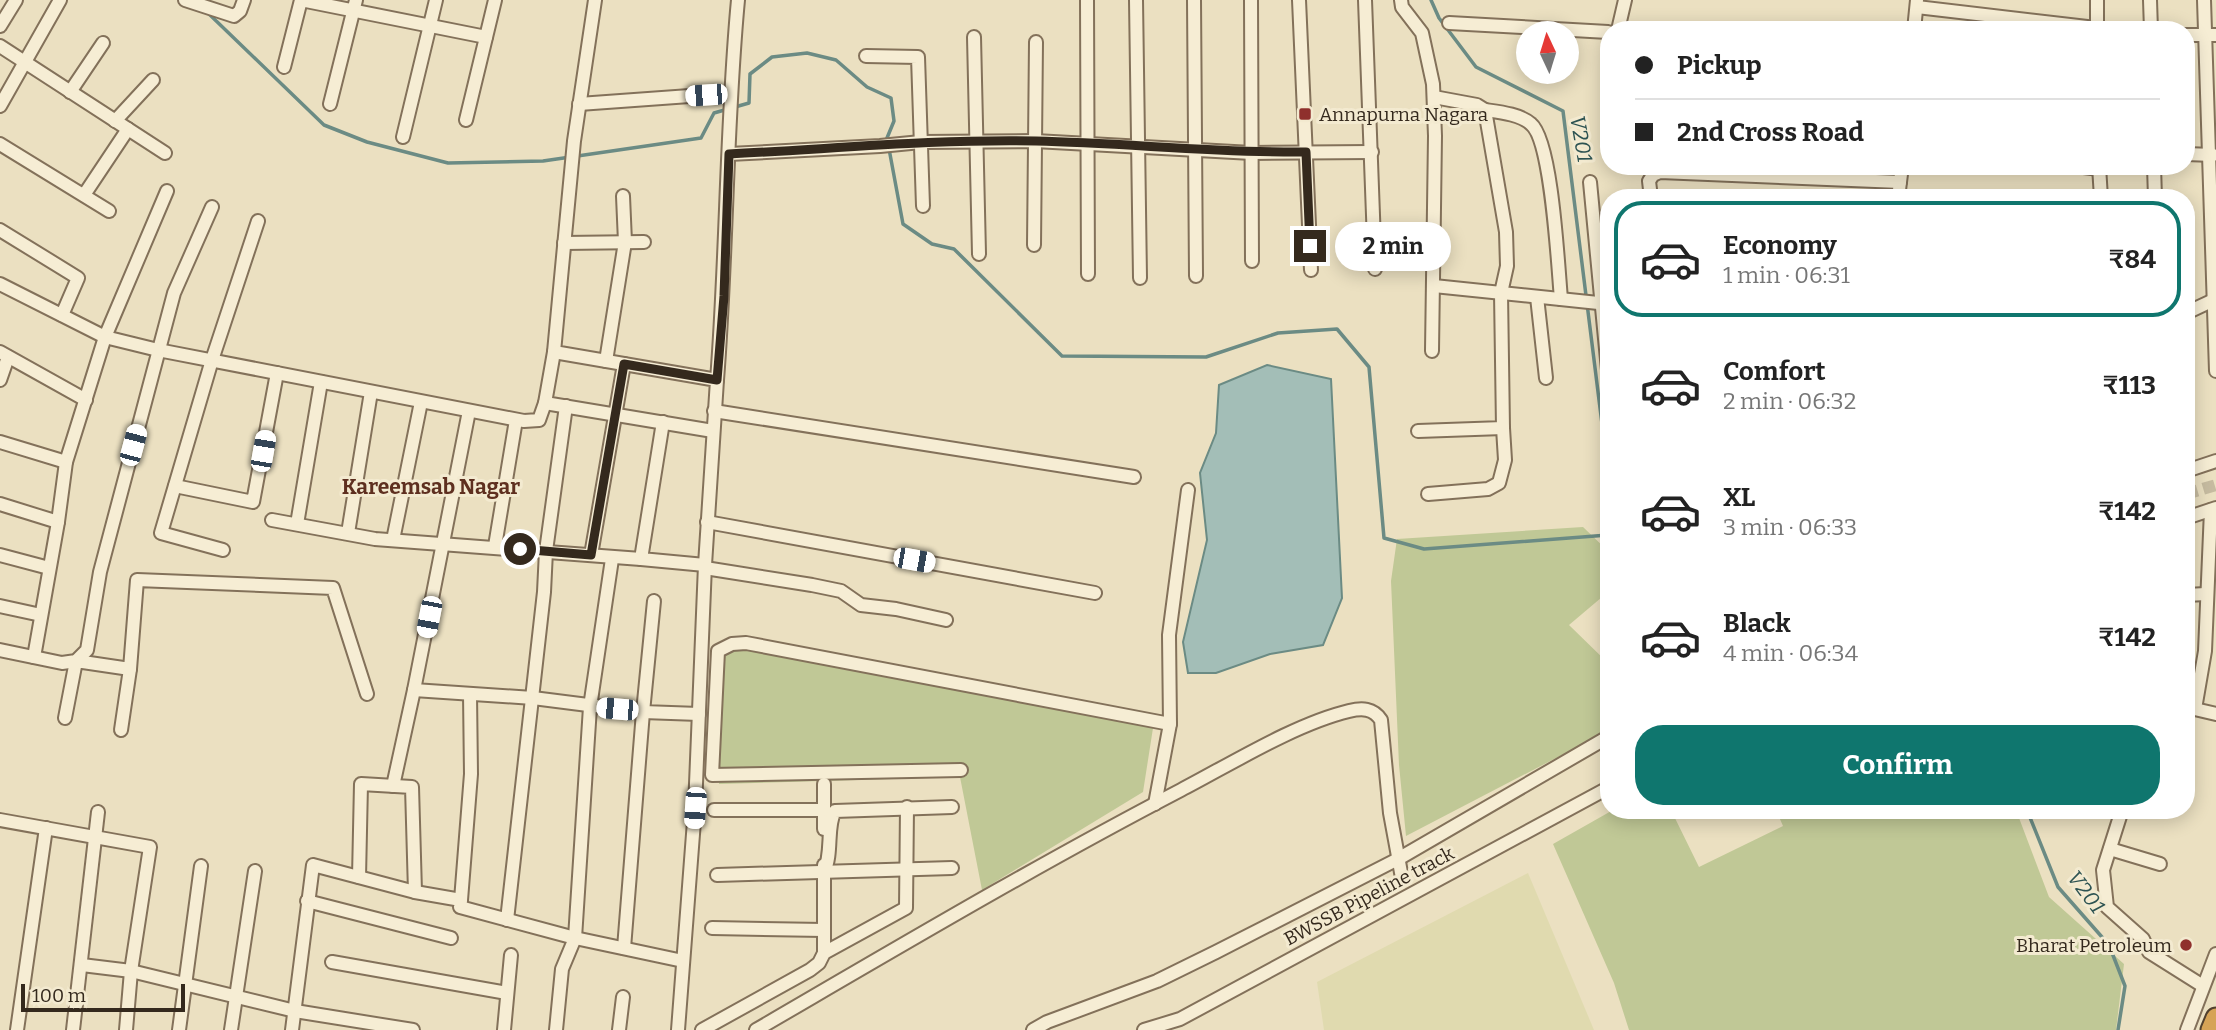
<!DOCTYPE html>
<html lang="en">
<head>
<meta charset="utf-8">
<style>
	:root { --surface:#fff; --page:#f6f6f6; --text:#222; --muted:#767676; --line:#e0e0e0; --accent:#0f766e }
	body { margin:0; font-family:Bitter,serif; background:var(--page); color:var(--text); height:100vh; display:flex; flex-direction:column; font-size:26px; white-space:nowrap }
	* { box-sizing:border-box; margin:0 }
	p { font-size:23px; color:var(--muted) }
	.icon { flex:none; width:38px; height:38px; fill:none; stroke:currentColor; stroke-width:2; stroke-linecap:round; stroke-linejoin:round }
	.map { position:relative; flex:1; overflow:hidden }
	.panel { position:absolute; left:1600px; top:189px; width:595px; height:630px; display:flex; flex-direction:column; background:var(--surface); border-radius:28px; box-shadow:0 4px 18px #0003 }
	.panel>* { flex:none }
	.banner { position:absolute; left:1600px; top:21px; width:595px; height:154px; border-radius:28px; box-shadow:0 4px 18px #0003; display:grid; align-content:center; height:154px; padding:0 35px; background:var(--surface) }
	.needle { width:46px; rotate:356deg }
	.buttons { position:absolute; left:1516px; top:21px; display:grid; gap:14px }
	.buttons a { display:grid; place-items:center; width:63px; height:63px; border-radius:50%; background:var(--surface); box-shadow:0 4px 18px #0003; font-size:35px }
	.scale { position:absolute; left:21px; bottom:18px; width:164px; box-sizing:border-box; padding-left:7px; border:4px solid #34291d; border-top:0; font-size:19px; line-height:24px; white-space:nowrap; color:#34291d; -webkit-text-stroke:5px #f3ead0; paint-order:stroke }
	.end { position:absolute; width:32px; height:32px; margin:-16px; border:9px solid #34291d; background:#fff; box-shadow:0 0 0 4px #fff }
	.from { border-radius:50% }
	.bubble { position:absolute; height:49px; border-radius:24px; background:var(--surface); box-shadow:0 4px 18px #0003; font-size:23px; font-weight:700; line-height:49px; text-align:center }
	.car { position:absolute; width:21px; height:42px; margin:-21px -10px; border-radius:9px; box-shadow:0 0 5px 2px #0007; background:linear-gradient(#fff 24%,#345 0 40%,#fff 0 76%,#345 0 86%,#fff 0) }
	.banner b { display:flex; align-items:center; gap:24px; height:66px; font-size:26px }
	.banner b+b { border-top:2px solid var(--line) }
	.banner i { width:18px; height:18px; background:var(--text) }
	ul { padding:12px 0 0; list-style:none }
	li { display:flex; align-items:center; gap:21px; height:116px; margin:0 14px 10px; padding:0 21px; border:4px solid transparent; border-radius:28px }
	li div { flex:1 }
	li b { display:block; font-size:26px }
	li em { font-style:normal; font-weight:700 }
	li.on { border-color:var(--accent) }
	li>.icon { width:63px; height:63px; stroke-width:1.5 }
	.primary-button { display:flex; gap:14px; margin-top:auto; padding:14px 35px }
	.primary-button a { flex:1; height:80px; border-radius:28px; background:var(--accent); color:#fff; font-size:28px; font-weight:700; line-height:80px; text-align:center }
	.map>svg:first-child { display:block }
	.farmland { fill:#e0daaf }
	.green { fill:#c0c896 }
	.water { fill:#a3beb7; stroke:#6b8b84; stroke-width:2 }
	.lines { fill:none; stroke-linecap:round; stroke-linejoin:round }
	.stream { stroke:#6b8b84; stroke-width:3.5 }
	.minor-tunnel { stroke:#c6bba0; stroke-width:12; stroke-dasharray:12 6; stroke-linecap:butt }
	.minor-casing { stroke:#83715a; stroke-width:16 }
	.highway-casing { stroke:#51402e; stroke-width:23 }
	.minor { stroke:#f6edd4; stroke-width:12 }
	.highway { stroke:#d6a356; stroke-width:19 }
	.route { stroke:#34291d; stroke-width:9 }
	.poi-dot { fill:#8f302d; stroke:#f3ead0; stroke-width:2.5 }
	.labels { text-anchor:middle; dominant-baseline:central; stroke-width:6; stroke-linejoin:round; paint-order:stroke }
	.poi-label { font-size:19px; fill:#34291d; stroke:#f3ead0; text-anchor:start }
	.street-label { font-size:19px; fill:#34291d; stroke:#f3ead0 }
	.water-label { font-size:21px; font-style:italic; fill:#2d5352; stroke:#f3ead0 }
	.neighbourhood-label { font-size:21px; font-weight:bold; fill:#5e2f1f; stroke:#f3ead0 }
</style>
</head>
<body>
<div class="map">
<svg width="2216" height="1030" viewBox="0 0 2216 1030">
	<rect width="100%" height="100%" fill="#ebe0c1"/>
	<polygon class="farmland" points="1528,873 1594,1030 1324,1030 1317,982"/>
	<g class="green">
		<polygon points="1583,527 1608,551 1608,592 1569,625 1608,663 1608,731 1406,836 1399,765 1391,581 1397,539"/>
		<polygon points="733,647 1153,728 1143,792 982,890 960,777 719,784 722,655"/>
		<polygon points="1613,810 1671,810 1699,867 1783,826 1776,810 2016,810 2049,897 2124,964 2116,1030 1629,1030 1614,983 1553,844"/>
	</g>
	<polygon class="water" points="1267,365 1331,379 1342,598 1323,645 1270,654 1216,673 1188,673 1183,642 1207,540 1200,473 1216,433 1219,385"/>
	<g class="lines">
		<g class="stream">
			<polyline points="1431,0 1439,18 1476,67 1563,111 1608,472"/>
			<polyline points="209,14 324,125 367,142 448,163 543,161 701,138 714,113 749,103 750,74 772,57 807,53 836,60 867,87 891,98 894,121 887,138 903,224 932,244 954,249 1062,356 1206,357 1278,333 1337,329 1369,367 1384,538 1424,549 1608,535"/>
			<polyline points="2027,810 2058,887 2109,945 2125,986 2118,1030"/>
		</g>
		<polyline class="minor-tunnel" points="2186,494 2216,485"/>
		<g class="minor-casing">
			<g id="minor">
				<polyline points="185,0 234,16 240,11 244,0"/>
				<polyline points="301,0 486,37"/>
				<polyline points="595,0 574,141 554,352 717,380 705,565 695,808 678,1030"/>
				<polyline points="1087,0 1088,274"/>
				<polyline points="1136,0 1140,278"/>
				<polyline points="1194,0 1196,276"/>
				<polyline points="1251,0 1252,261"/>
				<polyline points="1299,0 1311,270"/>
				<polyline points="1365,0 1375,269"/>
				<polyline points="1401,0 1402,7 1422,33 1433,84 1435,136 1432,351"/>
				<polyline points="2150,0 2151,30"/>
				<polyline points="2204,0 2216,371"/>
				<polyline points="1917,7 2113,30"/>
				<polyline points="1449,23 1608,32"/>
				<polyline points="0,26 16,0"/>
				<polyline points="1618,30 1625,0"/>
				<polyline points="1914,30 1917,0"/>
				<polyline points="2097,30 2097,0"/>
				<polyline points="2186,35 2216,35"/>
				<polyline points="974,37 979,254"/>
				<polyline points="0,46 165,153"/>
				<polyline points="866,56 918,57 923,206"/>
				<polyline points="284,67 301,0"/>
				<polyline points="70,92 103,43"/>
				<polyline points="330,104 356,0"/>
				<polyline points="579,104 731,93"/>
				<polyline points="0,106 60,0"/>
				<path d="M1485 110C1499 112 1520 114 1531 124 1552 141 1558 267 1561 299"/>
				<polyline points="466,120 495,0"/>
				<polyline points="115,121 153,80"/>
				<polyline points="403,137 436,0"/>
				<polyline points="0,144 109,211"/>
				<polyline points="729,154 880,146 921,142 1035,141 1252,153 1372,152"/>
				<polyline points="2186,154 2213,155"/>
				<polyline points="2076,166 2099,169"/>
				<polyline points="2099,166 2101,198"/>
				<polyline points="2154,166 2155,198"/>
				<polyline points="1590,182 1608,370"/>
				<polyline points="84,195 128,129"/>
				<polyline points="1651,198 1649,181 1653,175 1660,172 1900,182"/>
				<polyline points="1898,198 1902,166"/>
				<polyline points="0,230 78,278 62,315"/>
				<polyline points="564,243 644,242"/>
				<polyline points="1034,245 1036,42"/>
				<polyline points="0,284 105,337 158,350 524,421 539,420 545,403"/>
				<polyline points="1434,286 1608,304"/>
				<polyline points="1537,297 1546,378"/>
				<polyline points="2186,313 2216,299"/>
				<polyline points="0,352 86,400"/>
				<polyline points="554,352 545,403 713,431"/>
				<polyline points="606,361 625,242 623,196"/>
				<polyline points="0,380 8,357"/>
				<path d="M717 380C727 254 726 126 738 0"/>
				<polyline points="469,411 414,690 533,698 643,712 624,948"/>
				<polyline points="714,411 1134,477"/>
				<polyline points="663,422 641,559 705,565"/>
				<polyline points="1418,431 1503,428 1501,293 1507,266 1506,232 1485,110 1477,105 1434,97"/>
				<polyline points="0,442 66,462"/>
				<polyline points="2186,471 2216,461"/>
				<polyline points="175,486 253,502 277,373"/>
				<polyline points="1428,494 1488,489 1499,483 1505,460 1503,428"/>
				<polyline points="0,504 58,522"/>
				<polyline points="2186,518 2216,508"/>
				<polyline points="272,520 375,539 641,559"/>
				<polyline points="707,522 1095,593"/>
				<polyline points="297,524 321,382"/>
				<polyline points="348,533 371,392"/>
				<polyline points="393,540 421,402"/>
				<polyline points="495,546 516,420"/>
				<polyline points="223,550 161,533 212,360 258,221"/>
				<polyline points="0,555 49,568"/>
				<polyline points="591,555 624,364"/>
				<polyline points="705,568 812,585 841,591 861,605 896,609 946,620"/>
				<polyline points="2186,595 2206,594"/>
				<polyline points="654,601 643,712 699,714"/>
				<polyline points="0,606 41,615"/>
				<polyline points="0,650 62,663 76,661 87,650 100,572 174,293 212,207"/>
				<polyline points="34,657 58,522 66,462 105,337 167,191"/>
				<polyline points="2186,707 2216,714"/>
				<polyline points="2195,709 2205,651 2211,510"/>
				<polyline points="65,718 76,661 130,669 137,580 333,588 367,694"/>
				<polyline points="121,730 130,669"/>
				<polyline points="961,770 712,775 718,651 732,644 746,643 1170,724 1169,635 1188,490"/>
				<polyline points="824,784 824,829"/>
				<polyline points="393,786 414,690"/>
				<polyline points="1155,804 1170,724"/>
				<polyline points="714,810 824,810"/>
				<polyline points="2122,810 2103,870 2107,907 2143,939 2149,952 2203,986"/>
				<polyline points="0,820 150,847 131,971 126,1030"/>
				<polyline points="2110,849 2160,864"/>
				<path d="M824 872C833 853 826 826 835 811L952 807"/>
				<polyline points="717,875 952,868"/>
				<polyline points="359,877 361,784 412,787 415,892"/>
				<polyline points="461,900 471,774 470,694"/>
				<polyline points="307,901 451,938"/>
				<polyline points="507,920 544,592 546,551 566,406"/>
				<polyline points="712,928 824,930"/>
				<polyline points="824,953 824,865"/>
				<polyline points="332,962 507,993"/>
				<polyline points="82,965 131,971 295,1011 413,1030"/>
				<polyline points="17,1030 46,828"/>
				<polyline points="73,1030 98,812"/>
				<polyline points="179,1030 201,866"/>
				<polyline points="231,1030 255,871"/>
				<polyline points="292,1030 313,865 415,892 461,900 460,907 575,938 683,961"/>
				<polyline points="504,1030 511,955"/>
				<polyline points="556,1030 562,969 575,938 590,707 612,559"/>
				<polyline points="619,1030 623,997"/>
				<polyline points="702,1030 810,970 819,963 824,953 906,908 907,807"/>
				<path d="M756 1030C897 948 1037 865 1181 790 1231 764 1295 724 1349 711 1362 708 1373 708 1381 720L1390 813 1402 878"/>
				<polyline points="1033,1030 1047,1022 1157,981 1216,952 1398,859 1608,737"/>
				<polyline points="1144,1030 1180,1019 1608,788"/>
				<polyline points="2187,1030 2216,954"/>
			</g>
		</g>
		<g class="highway-casing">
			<polyline id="highway" points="2211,1030 2216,1018"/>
		</g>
		<use href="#minor" class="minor"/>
		<use href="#highway" class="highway"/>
	</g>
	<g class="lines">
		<path class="route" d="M520 549 591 555 624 364 717 380 724 296 729 154C832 149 934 139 1036 141 1127 143 1216 153 1306 152L1310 246"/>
	</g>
	<g class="poi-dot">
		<rect x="1298" y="107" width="14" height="14" rx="3.5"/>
		<circle cx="2186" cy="945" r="7"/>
	</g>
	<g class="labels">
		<g class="poi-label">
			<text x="1319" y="114">Annapurna Nagara</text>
			<text x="2172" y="945" text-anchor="end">Bharat Petroleum</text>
		</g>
		<g class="street-label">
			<text transform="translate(1369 896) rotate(-28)">BWSSB Pipeline track</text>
		</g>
		<g class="water-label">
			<text transform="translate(1581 139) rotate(80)">V201</text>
			<text transform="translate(2086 892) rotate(53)">V201</text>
		</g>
		<g class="neighbourhood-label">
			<text x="431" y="487">Kareemsab Nagar</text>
		</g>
	</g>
</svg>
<div class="buttons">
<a><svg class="needle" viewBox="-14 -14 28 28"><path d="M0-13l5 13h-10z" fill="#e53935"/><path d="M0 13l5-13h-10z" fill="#767676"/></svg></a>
</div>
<div class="scale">100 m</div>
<i class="end from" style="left:520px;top:549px"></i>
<i class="end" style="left:1310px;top:246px"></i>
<div class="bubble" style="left:1335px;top:222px;width:116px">2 min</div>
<i class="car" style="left:706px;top:95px;rotate:266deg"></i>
<i class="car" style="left:133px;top:445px;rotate:15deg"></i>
<i class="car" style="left:263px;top:451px;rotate:10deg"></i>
<i class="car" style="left:914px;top:560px;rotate:100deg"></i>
<i class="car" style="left:429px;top:617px;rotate:191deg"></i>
<i class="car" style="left:617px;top:709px;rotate:275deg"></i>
<i class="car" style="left:695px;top:808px;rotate:184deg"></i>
<div class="banner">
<b><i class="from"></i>Pickup</b>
<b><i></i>2nd Cross Road</b>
</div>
<section class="panel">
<ul>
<li class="on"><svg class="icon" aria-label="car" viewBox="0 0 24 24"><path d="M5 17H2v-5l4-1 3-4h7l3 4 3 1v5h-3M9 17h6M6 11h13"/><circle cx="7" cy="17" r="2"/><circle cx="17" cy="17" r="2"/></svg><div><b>Economy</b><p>1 min · 06:31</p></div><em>₹84</em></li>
<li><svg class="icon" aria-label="car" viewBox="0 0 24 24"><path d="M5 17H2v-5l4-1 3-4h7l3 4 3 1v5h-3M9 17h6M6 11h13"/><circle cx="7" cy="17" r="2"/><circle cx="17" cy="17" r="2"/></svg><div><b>Comfort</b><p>2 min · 06:32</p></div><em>₹113</em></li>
<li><svg class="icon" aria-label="car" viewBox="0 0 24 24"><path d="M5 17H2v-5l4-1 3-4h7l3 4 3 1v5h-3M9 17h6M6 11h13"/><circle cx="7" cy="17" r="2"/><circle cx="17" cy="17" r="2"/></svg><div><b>XL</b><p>3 min · 06:33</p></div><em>₹142</em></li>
<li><svg class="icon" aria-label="car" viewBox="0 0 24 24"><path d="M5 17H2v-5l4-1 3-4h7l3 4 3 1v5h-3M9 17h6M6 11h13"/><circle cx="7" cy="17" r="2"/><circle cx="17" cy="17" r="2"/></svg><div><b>Black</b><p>4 min · 06:34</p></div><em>₹142</em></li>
</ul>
<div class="primary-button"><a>Confirm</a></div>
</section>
</div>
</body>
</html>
